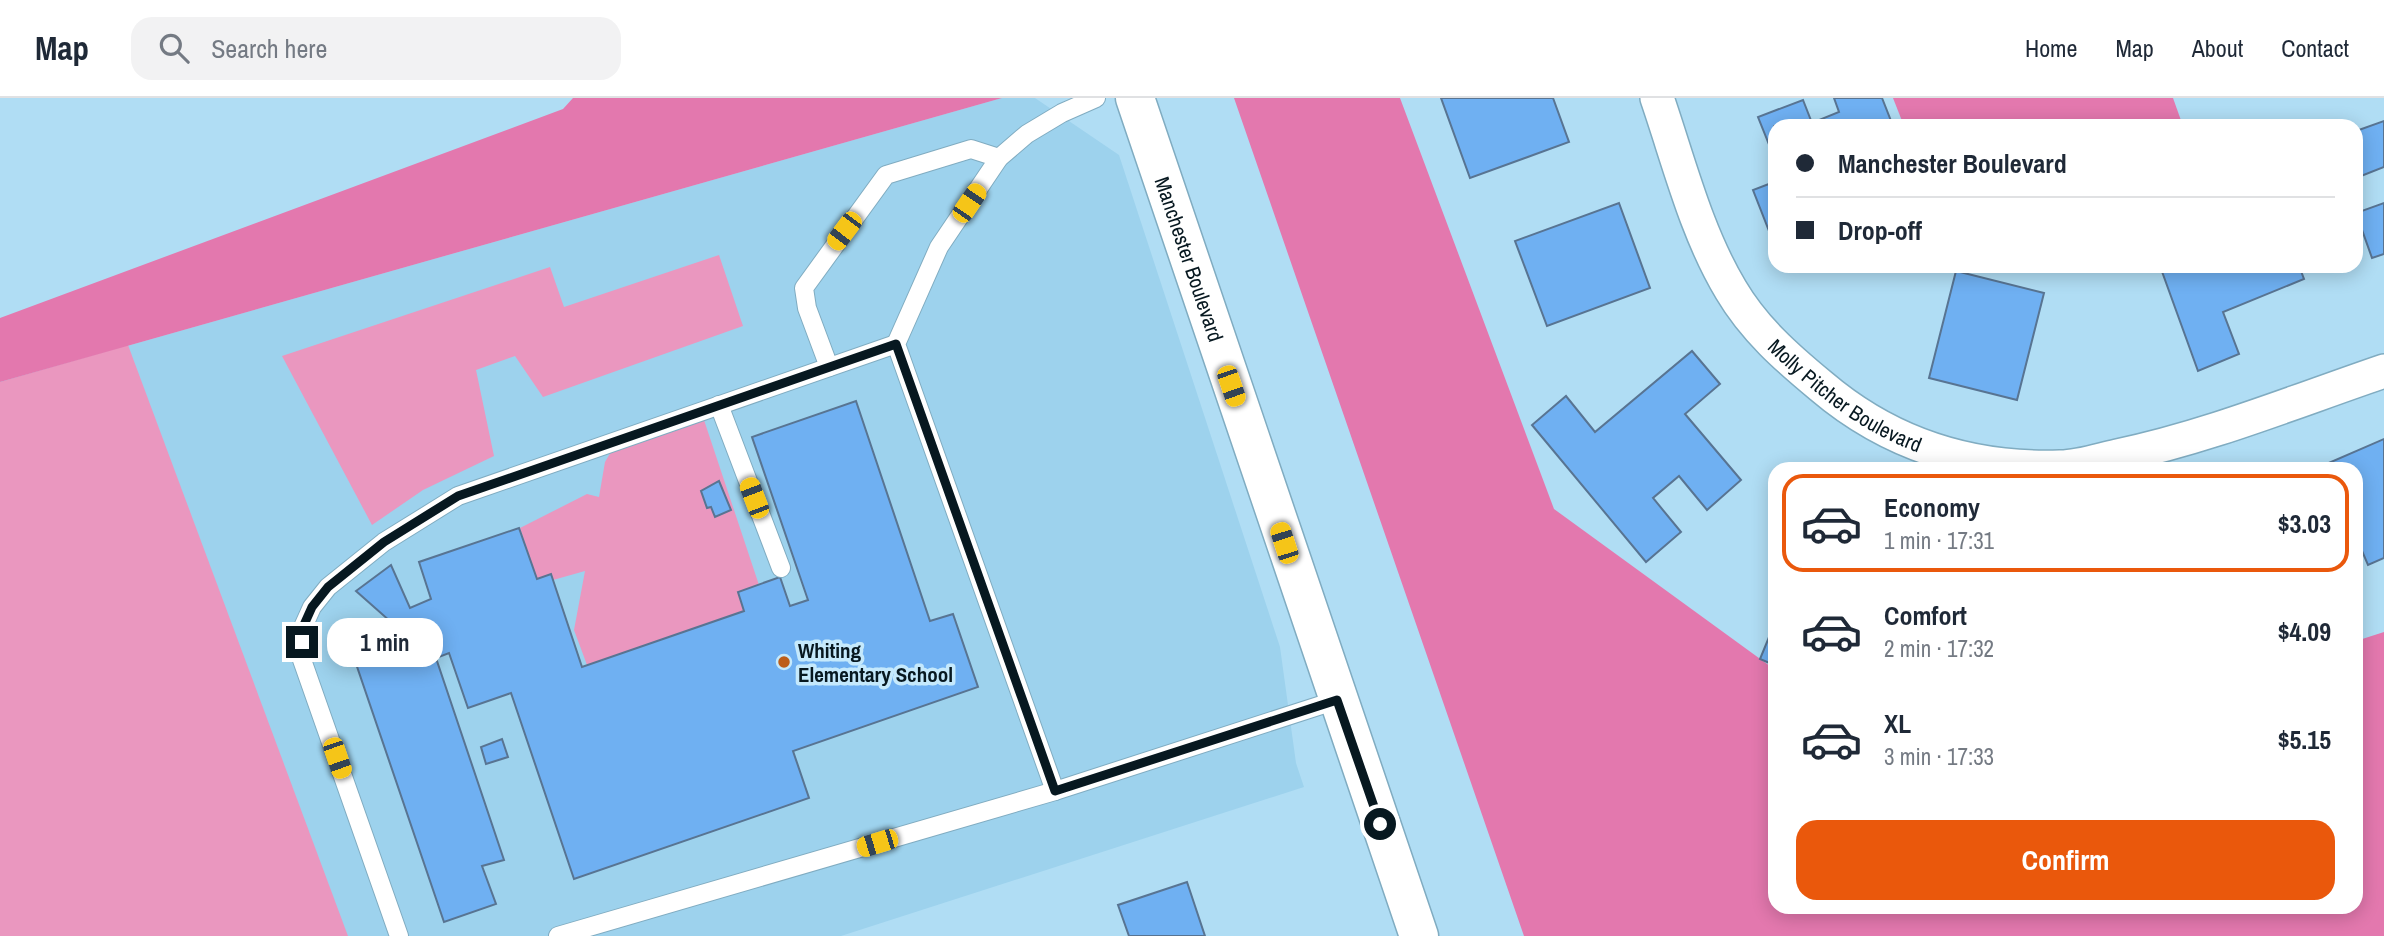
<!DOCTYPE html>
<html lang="en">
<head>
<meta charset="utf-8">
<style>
	:root { --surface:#fff; --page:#f2f2f3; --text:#1f2937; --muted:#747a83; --line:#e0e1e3; --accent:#ea580c }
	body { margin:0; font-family:"Archivo Narrow",sans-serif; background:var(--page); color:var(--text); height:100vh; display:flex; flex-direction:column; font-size:26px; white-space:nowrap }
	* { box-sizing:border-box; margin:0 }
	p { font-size:23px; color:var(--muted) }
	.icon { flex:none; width:38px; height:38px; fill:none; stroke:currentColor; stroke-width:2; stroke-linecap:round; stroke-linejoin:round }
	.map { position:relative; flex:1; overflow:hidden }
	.panel { position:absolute; left:1768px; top:364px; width:595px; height:452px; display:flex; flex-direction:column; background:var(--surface); border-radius:21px; box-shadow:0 4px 18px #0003 }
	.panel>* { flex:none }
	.banner { position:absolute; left:1768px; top:21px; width:595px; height:154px; border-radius:21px; box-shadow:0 4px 18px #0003; display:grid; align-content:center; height:154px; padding:0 28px; background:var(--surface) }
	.end { position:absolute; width:32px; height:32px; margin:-16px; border:9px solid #071820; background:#fff; box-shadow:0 0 0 4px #fff }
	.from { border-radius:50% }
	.bubble { position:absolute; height:49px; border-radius:21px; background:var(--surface); box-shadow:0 4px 18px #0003; font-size:23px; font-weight:700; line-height:49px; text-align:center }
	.car { position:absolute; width:21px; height:42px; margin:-21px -10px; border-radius:9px; box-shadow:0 0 5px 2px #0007; background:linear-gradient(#f5c518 24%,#345 0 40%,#f5c518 0 76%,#345 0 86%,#f5c518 0) }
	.banner b { display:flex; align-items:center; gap:24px; height:66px; font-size:26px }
	.banner b+b { border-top:2px solid var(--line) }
	.banner i { width:18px; height:18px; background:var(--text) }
	ul { padding:12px 0 0; list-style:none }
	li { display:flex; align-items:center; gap:21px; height:98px; margin:0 14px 10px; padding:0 14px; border:4px solid transparent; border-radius:21px }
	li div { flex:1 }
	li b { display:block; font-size:26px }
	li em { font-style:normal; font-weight:700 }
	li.on { border-color:var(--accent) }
	li>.icon { width:63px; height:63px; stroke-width:1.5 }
	.action { display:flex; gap:14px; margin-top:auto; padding:14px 28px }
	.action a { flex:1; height:80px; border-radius:21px; background:var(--accent); color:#fff; font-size:28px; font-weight:700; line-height:80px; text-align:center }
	header { display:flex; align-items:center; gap:42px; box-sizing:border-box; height:98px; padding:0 35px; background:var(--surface); border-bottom:2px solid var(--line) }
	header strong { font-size:33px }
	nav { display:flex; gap:38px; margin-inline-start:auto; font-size:24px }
	.search { width:490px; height:63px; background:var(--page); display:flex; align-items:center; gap:18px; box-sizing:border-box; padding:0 24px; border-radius:21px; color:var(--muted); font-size:26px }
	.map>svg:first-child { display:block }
	.built { fill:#9dd2ed }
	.green { fill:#ea97bf }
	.forest { fill:#e378ae }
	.building { fill:#6fb0f2; stroke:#587492; stroke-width:2 }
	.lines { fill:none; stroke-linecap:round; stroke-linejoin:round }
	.service-casing { stroke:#80acc1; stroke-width:20 }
	.minor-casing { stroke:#80acc1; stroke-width:36 }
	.tertiary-casing { stroke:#80acc1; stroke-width:41 }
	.service { stroke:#fff; stroke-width:18 }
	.minor { stroke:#fff; stroke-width:33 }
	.tertiary { stroke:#fff; stroke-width:38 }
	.route { stroke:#071820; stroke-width:9 }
	.poi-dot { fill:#bd5d19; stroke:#c5e9fc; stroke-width:2.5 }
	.labels { text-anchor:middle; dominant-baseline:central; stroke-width:7; stroke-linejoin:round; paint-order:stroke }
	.street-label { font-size:21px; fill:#071820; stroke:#c5e9fc }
	.poi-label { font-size:21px; font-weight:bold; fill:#071820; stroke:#c5e9fc; text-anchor:start }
</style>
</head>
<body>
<header>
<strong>Map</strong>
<div class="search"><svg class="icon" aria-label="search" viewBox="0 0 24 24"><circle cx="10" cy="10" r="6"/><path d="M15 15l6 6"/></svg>Search here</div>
<nav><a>Home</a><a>Map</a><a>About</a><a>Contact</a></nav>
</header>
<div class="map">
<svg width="2384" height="838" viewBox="0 0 2384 838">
	<rect width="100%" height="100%" fill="#b0ddf4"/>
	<polygon class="built" points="1002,0 1035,0 1119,57 1280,549 1296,665 1304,689 841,838 0,838 0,284"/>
	<g class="green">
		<polygon points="719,157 743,228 543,299 515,258 476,272 494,358 423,392 372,427 282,258 550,169 564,209"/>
		<polygon points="128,247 348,838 0,838 0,284"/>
		<polygon points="701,313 759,487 738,494 744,513 587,567 574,532 585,473 553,482 551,476 537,481 520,430 587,396 599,399 605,364 618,342"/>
	</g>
	<g class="forest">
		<polygon points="573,0 1002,0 0,284 0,220 563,11"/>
		<polygon points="1234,0 1400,0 1554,411 1774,571 1774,808 2356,808 2356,543 2384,534 2384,838 1524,838"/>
		<polygon points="1893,0 2173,0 2183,28 1904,28"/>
	</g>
	<g class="building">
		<polygon points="1441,0 1553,0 1569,44 1470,80"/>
		<polygon points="1834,0 1882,0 1893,28 1774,28 1774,59 1758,19 1803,2 1812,25 1839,14"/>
		<polygon points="2384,23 2384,69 2356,80 2356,33"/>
		<polygon points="1774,84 1774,131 1769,133 1753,92"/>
		<polygon points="1619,105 1650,190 1547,228 1515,143"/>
		<polygon points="2384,105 2384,156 2372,160 2356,115"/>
		<polygon points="2160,168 2299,168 2304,181 2223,214 2239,256 2198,273"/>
		<polygon points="1956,173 2044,195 2017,302 1929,280"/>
		<polygon points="1692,253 1720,286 1685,316 1741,382 1707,412 1679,378 1653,400 1681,434 1646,464 1532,327 1566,298 1595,334"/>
		<polygon points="856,303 930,523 953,516 978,589 793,653 809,700 574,781 511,595 468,610 449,555 436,560 504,762 482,768 496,806 444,824 350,548 399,531 356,493 391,467 410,510 431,501 419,464 519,430 537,481 551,476 582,569 744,513 738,494 780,479 790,508 808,502 752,339"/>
		<polygon points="2384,341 2384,460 2368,467 2356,439 2356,371 2326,371 2324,367"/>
		<polygon points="719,383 731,412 715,419 711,409 707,410 701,393"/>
		<polygon points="1774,527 1774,567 1760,561"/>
		<polygon points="502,641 508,659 486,666 481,649"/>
		<polygon points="1187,784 1205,838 1129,838 1118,807"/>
	</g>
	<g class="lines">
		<g class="service-casing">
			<g id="service">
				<polyline points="829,269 807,210 804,190 886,77 971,51 999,60"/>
				<polyline points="719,307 781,470"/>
				<polyline points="1055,693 896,246 939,149 999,60 1027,36 1062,15 1096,0"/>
				<polyline points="399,838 301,559 303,529 312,509 328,489 384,444 458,398 896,246"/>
				<polyline points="558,838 1055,693 1337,602"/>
			</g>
		</g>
		<g class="minor-casing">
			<g id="minor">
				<path id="s1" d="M1657 0C1679 64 1696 134 1731 192 1754 231 1787 260 1821 288 1889 346 1971 372 2060 369 2079 369 2099 362 2117 358 2208 339 2296 303 2384 273"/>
			</g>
		</g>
		<g class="tertiary-casing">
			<g id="tertiary">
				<path id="s2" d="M1135 0 1419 838"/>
			</g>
		</g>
		<use href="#service" class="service"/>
		<use href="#minor" class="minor"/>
		<use href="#tertiary" class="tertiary"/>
	</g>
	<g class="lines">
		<polyline class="route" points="302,544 303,529 312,509 328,489 384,444 458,398 896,246 1055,693 1337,602 1380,726"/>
	</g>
	<circle class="poi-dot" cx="784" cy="564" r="7"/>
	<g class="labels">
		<g class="street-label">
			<text stroke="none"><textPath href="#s2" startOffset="170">Manchester Boulevard</textPath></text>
			<text stroke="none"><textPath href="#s1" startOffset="364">Molly Pitcher Boulevard</textPath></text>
		</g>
		<g class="poi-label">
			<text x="798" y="552">Whiting<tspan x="798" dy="24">Elementary School</tspan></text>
		</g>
	</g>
</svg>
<i class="end from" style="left:1380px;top:726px"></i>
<i class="end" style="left:302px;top:544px"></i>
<div class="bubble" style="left:327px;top:520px;width:116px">1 min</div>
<i class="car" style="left:969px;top:105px;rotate:34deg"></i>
<i class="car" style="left:844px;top:133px;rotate:217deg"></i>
<i class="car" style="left:1231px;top:288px;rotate:161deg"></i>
<i class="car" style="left:754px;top:400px;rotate:339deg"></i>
<i class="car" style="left:1284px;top:445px;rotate:342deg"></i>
<i class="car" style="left:337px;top:660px;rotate:161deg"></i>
<i class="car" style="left:877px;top:745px;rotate:253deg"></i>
<div class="banner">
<b><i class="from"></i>Manchester Boulevard</b>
<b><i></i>Drop-off</b>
</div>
<section class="panel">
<ul>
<li class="on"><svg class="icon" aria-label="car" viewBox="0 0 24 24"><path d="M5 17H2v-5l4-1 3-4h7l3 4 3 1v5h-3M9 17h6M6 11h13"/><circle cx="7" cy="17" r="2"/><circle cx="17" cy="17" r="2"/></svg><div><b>Economy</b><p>1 min · 17:31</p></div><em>$3.03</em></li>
<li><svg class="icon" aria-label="car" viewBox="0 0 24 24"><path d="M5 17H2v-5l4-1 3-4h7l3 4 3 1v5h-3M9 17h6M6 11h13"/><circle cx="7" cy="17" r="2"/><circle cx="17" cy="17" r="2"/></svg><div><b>Comfort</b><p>2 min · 17:32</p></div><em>$4.09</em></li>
<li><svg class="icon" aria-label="car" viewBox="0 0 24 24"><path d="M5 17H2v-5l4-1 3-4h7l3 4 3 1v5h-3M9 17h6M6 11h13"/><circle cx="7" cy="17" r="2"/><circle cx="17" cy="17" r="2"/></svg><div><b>XL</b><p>3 min · 17:33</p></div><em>$5.15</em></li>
</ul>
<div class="action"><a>Confirm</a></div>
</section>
</div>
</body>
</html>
